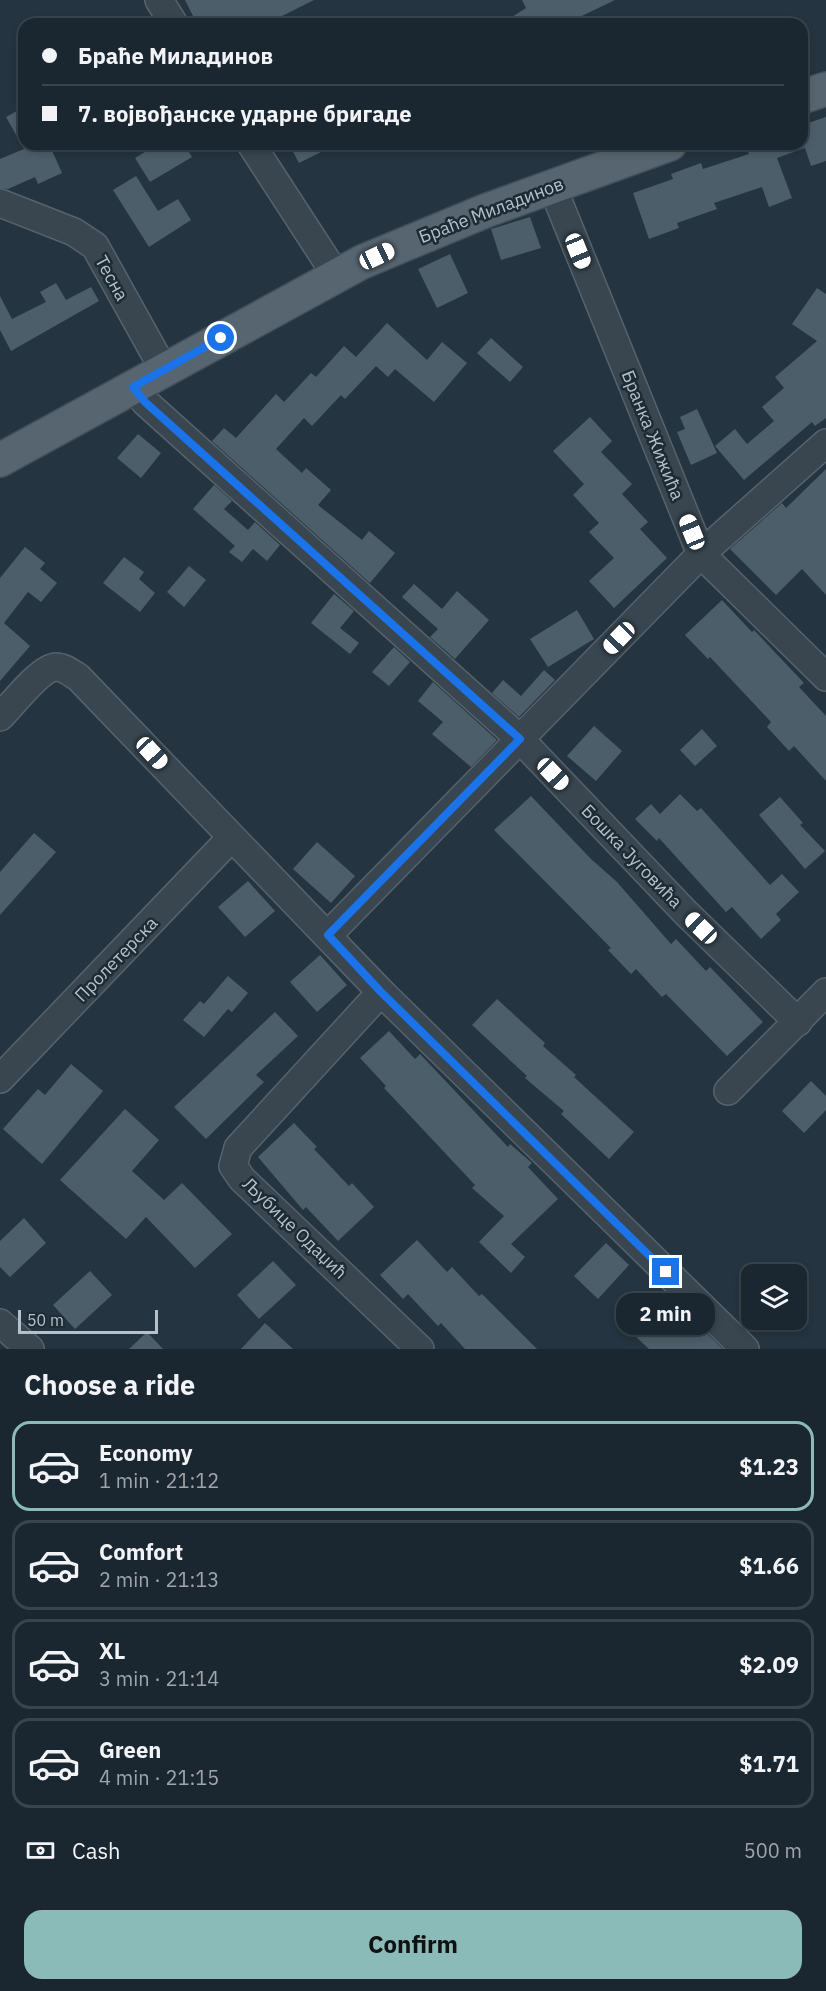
<!DOCTYPE html>
<html lang="en">
<head>
<meta charset="utf-8">
<style>
	:root { --surface:#1b2730; --page:#242f38; --text:#f1f3f6; --muted:#a0a5ab; --line:#39444c; --accent:#8bbbb9 }
	body { margin:0; font-family:"IBM Plex Sans",sans-serif; background:var(--page); color:var(--text); height:100vh; display:flex; flex-direction:column; font-size:22px; white-space:nowrap }
	* { box-sizing:border-box; margin:0 }
	p { font-size:20px; color:var(--muted) }
	.icon { flex:none; width:33px; height:33px; fill:none; stroke:currentColor; stroke-width:2; stroke-linecap:round; stroke-linejoin:round }
	.map { position:relative; height:1349px; overflow:hidden }
	.drawer { display:flex; flex-direction:column; background:var(--surface); flex:1 }
	.drawer>* { flex:none }
	.guide { position:absolute; left:18px; top:18px; width:790px; height:132px; border-radius:18px; box-shadow:0 3px 9px #0003,0 0 0 2px var(--line); display:grid; align-content:center; height:132px; padding:0 24px; background:var(--surface) }
	.fabs { position:absolute; left:741px; top:1264px; display:grid; gap:12px }
	.fabs a { display:grid; place-items:center; width:66px; height:66px; border-radius:12px; background:var(--surface); box-shadow:0 3px 9px #0003,0 0 0 2px var(--line); font-size:30px }
	.scale { position:absolute; left:18px; bottom:15px; width:140px; box-sizing:border-box; padding-left:6px; border:3px solid #b5c0ca; border-top:0; font-size:16px; line-height:21px; white-space:nowrap; color:#b5c0ca; -webkit-text-stroke:4px #1d2b35; paint-order:stroke }
	.end { position:absolute; width:27px; height:27px; margin:-14px; border:8px solid #1a73e8; background:#fff; box-shadow:0 0 0 3px #fff }
	.from { border-radius:50% }
	.bubble { position:absolute; height:42px; border-radius:18px; background:var(--surface); box-shadow:0 3px 9px #0003,0 0 0 2px var(--line); font-size:20px; font-weight:700; line-height:42px; text-align:center }
	.car { position:absolute; width:18px; height:36px; margin:-18px -9px; border-radius:8px; box-shadow:0 0 4px 2px #0007; background:linear-gradient(#fff 24%,#345 0 40%,#fff 0 76%,#345 0 86%,#fff 0) }
	.guide b { display:flex; align-items:center; gap:21px; height:57px; font-size:22px }
	.guide b+b { border-top:2px solid var(--line) }
	.guide i { width:15px; height:15px; background:var(--text) }
	ul { padding:0; list-style:none }
	li { display:flex; align-items:center; gap:18px; height:90px; margin:0 12px 9px; padding:0 12px; border:3px solid var(--line); border-radius:18px }
	li div { flex:1 }
	li b { display:block; font-size:22px }
	li em { font-style:normal; font-weight:700 }
	li.on { border-color:var(--accent) }
	li>.icon { width:54px; height:54px; stroke-width:1.5 }
	h2 { padding:0 24px; font-size:27px; line-height:72px }
	.pay { display:flex; align-items:center; gap:15px; height:66px; padding:0 24px; font-size:22px }
	.pay p { margin-inline-start:auto }
	.primary-button { display:flex; gap:12px; margin-top:auto; padding:12px 24px }
	.primary-button a { flex:1; height:69px; border-radius:18px; background:var(--accent); color:#111; font-size:24px; font-weight:700; line-height:69px; text-align:center }
	.map>svg:first-child { display:block }
	.building { fill:#4d5e6b }
	.lines { fill:none; stroke-linecap:round; stroke-linejoin:round }
	.minor-casing { stroke:#56636d; stroke-width:30 }
	.major-casing { stroke:#424f59; stroke-width:36 }
	.minor { stroke:#394650; stroke-width:27 }
	.major { stroke:#576570; stroke-width:33 }
	.route { stroke:#1a73e8; stroke-width:8 }
	.labels { text-anchor:middle; dominant-baseline:central; stroke-width:5; stroke-linejoin:round; paint-order:stroke }
	.street-label { font-size:18px; fill:#b5c0ca; stroke:#1d2b35 }
</style>
</head>
<body>
<div class="map">
<svg width="826" height="1349" viewBox="0 0 826 1349">
	<rect width="100%" height="100%" fill="#243440"/>
	<g class="building">
		<polygon points="185,0 314,0 266,24 197,24"/>
		<polygon points="522,0 615,0 565,24 501,24 526,8"/>
		<polygon points="24,107 24,144 49,144 62,173 38,184 35,177 8,189 0,188 0,159 24,149 6,117"/>
		<polygon points="826,117 826,161 811,166 805,148 777,158 792,198 769,207 762,187 714,203 717,209 677,223 679,228 649,239 633,193 673,179 671,174 701,163 703,169 749,154 745,144 803,144 802,125"/>
		<polygon points="158,144 184,144 192,157 150,182 135,158"/>
		<polygon points="289,144 337,144 299,163"/>
		<polygon points="136,176 158,211 178,199 191,220 149,247 113,190"/>
		<polygon points="530,217 541,248 501,260 491,229"/>
		<polygon points="450,254 468,293 437,308 418,269"/>
		<polygon points="56,283 66,300 91,287 99,301 11,351 0,330 0,296 12,319 46,302 40,292"/>
		<polygon points="817,288 826,294 826,418 815,426 812,422 744,480 715,446 735,429 747,444 774,421 762,407 784,388 775,377 817,341 792,324"/>
		<polygon points="387,323 427,360 442,342 467,363 434,402 395,369 388,377 376,366 345,399 341,395 312,426 304,418 276,449 302,473 306,468 331,490 318,505 362,540 369,531 395,553 370,583 212,441 224,428 236,438 276,394 284,402 311,373 316,377 344,346 356,357"/>
		<polygon points="491,338 523,367 510,382 477,353"/>
		<polygon points="697,409 717,453 691,465 677,432 685,429 680,417"/>
		<polygon points="590,417 612,441 601,452 632,484 622,494 648,522 640,529 667,558 614,608 589,581 614,558 589,532 599,523 573,495 584,484 553,451"/>
		<polygon points="138,434 161,453 141,478 117,458"/>
		<polygon points="826,469 826,595 802,569 776,595 730,549 782,503 786,508"/>
		<polygon points="214,485 232,501 224,509 248,530 255,522 280,545 267,561 253,549 242,562 229,552 235,546 193,509"/>
		<polygon points="25,547 45,563 40,569 57,583 41,602 28,592 4,623 30,646 0,681 0,578"/>
		<polygon points="124,557 144,572 139,579 155,593 140,612 103,583"/>
		<polygon points="189,566 206,580 184,607 167,592"/>
		<polygon points="414,584 442,609 457,591 489,620 455,659 430,637 438,629 402,597"/>
		<polygon points="334,594 354,611 340,628 359,643 350,654 311,623"/>
		<polygon points="722,600 752,632 754,630 804,683 799,687 826,716 826,781 794,746 789,751 767,727 771,722 710,657 708,659 685,635"/>
		<polygon points="577,610 594,639 548,667 530,639"/>
		<polygon points="394,647 410,662 389,686 372,672"/>
		<polygon points="544,670 555,680 519,717 492,693 503,680 521,696"/>
		<polygon points="433,682 497,740 471,767 432,734 443,722 418,701"/>
		<polygon points="594,726 622,751 596,781 567,756"/>
		<polygon points="702,729 717,746 695,766 680,750"/>
		<polygon points="680,794 697,811 701,808 770,885 782,874 799,892 776,914 781,920 761,939 732,907 726,912 659,838 657,841 635,819 651,804 660,814"/>
		<polygon points="531,796 591,859 617,882 671,944 676,939 706,971 710,967 763,1022 727,1056 666,994 662,997 636,969 631,974 608,950 611,948 494,830"/>
		<polygon points="780,797 803,823 800,825 825,851 805,869 759,815"/>
		<polygon points="34,833 56,852 0,915 0,872"/>
		<polygon points="317,842 355,876 331,903 293,869"/>
		<polygon points="248,881 275,911 245,937 218,907"/>
		<polygon points="320,955 347,985 317,1012 290,982"/>
		<polygon points="228,976 248,993 232,1012 228,1009 204,1037 183,1020 200,1001 204,1004"/>
		<polygon points="497,999 545,1043 543,1046 576,1075 574,1077 634,1132 609,1159 561,1114 564,1111 525,1078 527,1076 472,1025"/>
		<polygon points="275,1012 298,1036 256,1075 264,1082 206,1139 174,1107"/>
		<polygon points="389,1031 415,1059 420,1054 508,1147 510,1144 532,1163 528,1167 558,1199 511,1244 525,1257 511,1273 479,1242 504,1216 472,1188 475,1185 384,1088 386,1086 360,1058"/>
		<polygon points="71,1064 103,1091 42,1164 3,1129 38,1089 45,1095"/>
		<polygon points="811,1081 826,1096 826,1110 804,1133 782,1111"/>
		<polygon points="125,1109 159,1140 132,1171 164,1200 182,1183 232,1234 195,1268 146,1217 126,1239 60,1180"/>
		<polygon points="294,1123 317,1147 314,1149 349,1186 352,1183 374,1207 338,1241 306,1207 303,1210 258,1157"/>
		<polygon points="24,1218 46,1243 10,1277 0,1267 0,1241"/>
		<polygon points="417,1240 447,1272 452,1267 479,1296 482,1294 537,1349 465,1349 441,1323 438,1326 408,1294 403,1299 380,1275"/>
		<polygon points="606,1243 629,1265 598,1299 574,1276"/>
		<polygon points="273,1261 296,1285 259,1319 237,1295"/>
		<polygon points="90,1271 112,1295 75,1329 53,1305"/>
		<polygon points="665,1300 698,1332 701,1328 723,1349 649,1349 633,1334"/>
		<polygon points="265,1323 293,1349 241,1349"/>
		<polygon points="147,1332 163,1349 129,1349"/>
	</g>
	<g class="lines">
		<g class="minor-casing">
			<g id="minor">
				<polyline points="159,0 174,24"/>
				<polyline points="251,144 336,275"/>
				<polyline points="552,186 701,554 826,677"/>
				<polyline points="0,203 74,232 95,246 164,370"/>
				<polyline points="133,387 145,402 520,739 685,912 798,1022"/>
				<path d="M0 717C12 705 40 668 56 667 64 667 71 673 78 677L381 992 745 1349"/>
				<polyline points="328,935 701,554 826,443"/>
				<polyline points="381,992 238,1148 233,1166 242,1179 420,1349"/>
				<polyline points="0,1079 231,838"/>
				<polyline points="728,1091 826,992"/>
				<polyline points="0,1323 30,1349"/>
			</g>
		</g>
		<g class="major-casing">
			<g id="major">
				<polyline points="802,97 826,89"/>
				<polyline points="0,460 362,262 485,211 670,144"/>
			</g>
		</g>
		<use href="#minor" class="minor"/>
		<use href="#major" class="major"/>
	</g>
	<g class="lines">
		<polyline class="route" points="221,338 133,387 145,402 520,739 328,935 381,992 666,1272"/>
	</g>
	<g class="labels">
		<g class="street-label">
			<text transform="translate(491 210) rotate(-21)">Браће Миладинов</text>
			<text transform="translate(112 278) rotate(61)">Тесна</text>
			<text transform="translate(653 435) rotate(68)">Бранка Жижића</text>
			<text transform="translate(632 856) rotate(46)">Бошка Југовића</text>
			<text transform="translate(116 959) rotate(-46)">Пролетерска</text>
			<text transform="translate(295 1228) rotate(44)">Љубице Одаџић</text>
		</g>
	</g>
</svg>
<div class="fabs">
<a><svg class="icon" aria-label="layers" viewBox="0 0 24 24"><path d="M12 4l9 5-9 5-9-5zM3 14l9 5 9-5"/></svg></a>
</div>
<div class="scale">50 m</div>
<i class="end from" style="left:221px;top:338px"></i>
<i class="end" style="left:666px;top:1272px"></i>
<div class="bubble" style="left:616px;top:1293px;width:99px">2 min</div>
<i class="car" style="left:578px;top:251px;rotate:158deg"></i>
<i class="car" style="left:377px;top:256px;rotate:65deg"></i>
<i class="car" style="left:692px;top:532px;rotate:338deg"></i>
<i class="car" style="left:619px;top:638px;rotate:224deg"></i>
<i class="car" style="left:152px;top:753px;rotate:137deg"></i>
<i class="car" style="left:553px;top:774px;rotate:136deg"></i>
<i class="car" style="left:701px;top:928px;rotate:314deg"></i>
<div class="guide">
<b><i class="from"></i>Браће Миладинов</b>
<b><i></i>7. војвођанске ударне бригаде</b>
</div>
</div>
<section class="drawer">
<h2>Choose a ride</h2>
<ul>
<li class="on"><svg class="icon" aria-label="car" viewBox="0 0 24 24"><path d="M5 17H2v-5l4-1 3-4h7l3 4 3 1v5h-3M9 17h6M6 11h13"/><circle cx="7" cy="17" r="2"/><circle cx="17" cy="17" r="2"/></svg><div><b>Economy</b><p>1 min · 21:12</p></div><em>$1.23</em></li>
<li><svg class="icon" aria-label="car" viewBox="0 0 24 24"><path d="M5 17H2v-5l4-1 3-4h7l3 4 3 1v5h-3M9 17h6M6 11h13"/><circle cx="7" cy="17" r="2"/><circle cx="17" cy="17" r="2"/></svg><div><b>Comfort</b><p>2 min · 21:13</p></div><em>$1.66</em></li>
<li><svg class="icon" aria-label="car" viewBox="0 0 24 24"><path d="M5 17H2v-5l4-1 3-4h7l3 4 3 1v5h-3M9 17h6M6 11h13"/><circle cx="7" cy="17" r="2"/><circle cx="17" cy="17" r="2"/></svg><div><b>XL</b><p>3 min · 21:14</p></div><em>$2.09</em></li>
<li><svg class="icon" aria-label="car" viewBox="0 0 24 24"><path d="M5 17H2v-5l4-1 3-4h7l3 4 3 1v5h-3M9 17h6M6 11h13"/><circle cx="7" cy="17" r="2"/><circle cx="17" cy="17" r="2"/></svg><div><b>Green</b><p>4 min · 21:15</p></div><em>$1.71</em></li>
</ul>
<div class="pay"><svg class="icon" aria-label="cash" viewBox="0 0 24 24"><path d="M3 7h18v10H3z"/><circle cx="12" cy="12" r="2"/></svg>Cash<p>500 m</p></div>
<div class="primary-button"><a>Confirm</a></div>
</section>
</body>
</html>
